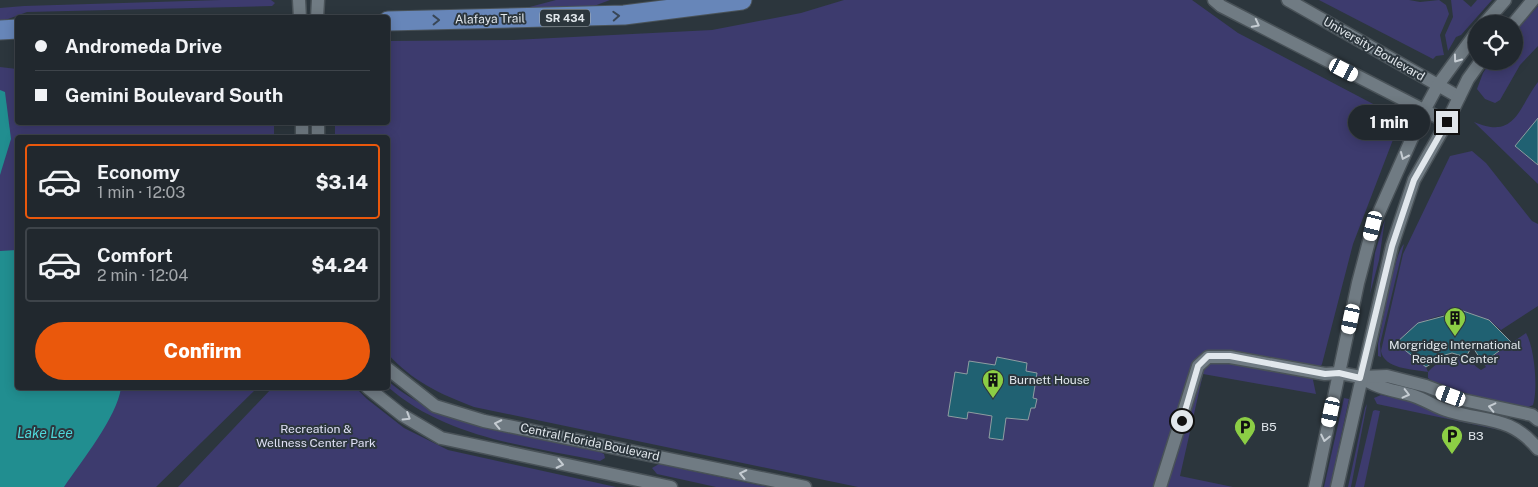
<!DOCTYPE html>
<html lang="en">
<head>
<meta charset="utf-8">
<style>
	:root { --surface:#21282e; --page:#2d343a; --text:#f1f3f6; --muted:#a2a6aa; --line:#3e444a; --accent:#ea580c }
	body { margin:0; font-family:"Public Sans",sans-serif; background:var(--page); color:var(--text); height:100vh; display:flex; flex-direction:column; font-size:19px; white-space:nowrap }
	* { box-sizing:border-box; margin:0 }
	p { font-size:16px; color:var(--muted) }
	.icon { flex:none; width:28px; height:28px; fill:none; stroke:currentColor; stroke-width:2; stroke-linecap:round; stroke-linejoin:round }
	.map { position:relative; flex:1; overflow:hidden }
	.sheet { position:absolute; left:15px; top:135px; width:375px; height:255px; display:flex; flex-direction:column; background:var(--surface); border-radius:5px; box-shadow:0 2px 12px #0003,0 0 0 1px var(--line) }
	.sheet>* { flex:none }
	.top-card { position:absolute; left:15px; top:15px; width:375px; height:110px; border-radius:5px; box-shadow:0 2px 12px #0003,0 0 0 1px var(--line); display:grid; align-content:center; height:110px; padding:0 20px; background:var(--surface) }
	.fabs { position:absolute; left:1468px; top:15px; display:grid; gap:10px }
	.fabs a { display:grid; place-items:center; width:55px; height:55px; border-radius:50%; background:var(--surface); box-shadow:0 2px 12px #0003,0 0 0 1px var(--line); font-size:25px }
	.end { position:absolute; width:22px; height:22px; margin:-11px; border:6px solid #e1e7ec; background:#111; box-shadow:0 0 0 2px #111 }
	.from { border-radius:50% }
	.bubble { position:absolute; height:35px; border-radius:18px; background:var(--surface); box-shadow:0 2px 12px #0003,0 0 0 1px var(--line); font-size:16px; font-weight:800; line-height:35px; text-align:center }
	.car { position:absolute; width:15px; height:30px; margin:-15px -8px; border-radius:6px; box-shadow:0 0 4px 1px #0007; background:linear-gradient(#fff 24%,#345 0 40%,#fff 0 76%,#345 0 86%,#fff 0) }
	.top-card b { display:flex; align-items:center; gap:18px; height:48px; font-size:19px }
	.top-card b+b { border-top:1px solid var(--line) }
	.top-card i { width:12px; height:12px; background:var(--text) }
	ul { padding:9px 0 0; list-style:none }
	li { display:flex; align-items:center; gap:15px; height:75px; margin:0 10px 8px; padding:0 10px; border:2px solid var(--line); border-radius:5px }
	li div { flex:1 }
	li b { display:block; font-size:19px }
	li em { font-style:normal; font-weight:800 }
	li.on { border-color:var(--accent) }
	li>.icon { width:45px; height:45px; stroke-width:1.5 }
	.primary-button { display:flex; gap:10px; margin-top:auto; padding:10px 20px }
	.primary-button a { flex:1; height:58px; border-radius:30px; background:var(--accent); color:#fff; font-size:20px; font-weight:800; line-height:58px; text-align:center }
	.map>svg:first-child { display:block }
	.green { fill:#3d3b6e }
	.water { fill:#218e90 }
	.building { fill:#206172; stroke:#8e9da1 }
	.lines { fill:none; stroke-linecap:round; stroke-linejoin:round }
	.minor-casing { stroke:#495258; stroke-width:15 }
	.primary-casing { stroke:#495258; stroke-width:21 }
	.minor { stroke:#707b83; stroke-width:12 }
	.primary { stroke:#6786b9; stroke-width:19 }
	.oneway { stroke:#384656 }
	.oneway2 { stroke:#c5ccd2 }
	.route { stroke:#e1e7ec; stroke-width:6 }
	.labels { text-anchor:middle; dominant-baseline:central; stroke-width:4; stroke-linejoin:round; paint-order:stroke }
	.shield { fill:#2c363d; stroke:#abb2b8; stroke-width:1 }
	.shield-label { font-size:11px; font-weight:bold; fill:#e1e7ec }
	.street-label { font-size:12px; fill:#e1e7ec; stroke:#2c363d }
	.poi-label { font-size:12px; fill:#e1e7ec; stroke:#2c363d; text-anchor:start }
	.park-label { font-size:12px; fill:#dfe0f5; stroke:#2c363d }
	.water-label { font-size:14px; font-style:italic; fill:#4fd8da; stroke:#2c363d }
</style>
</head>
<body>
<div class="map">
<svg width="1538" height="487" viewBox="0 0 1538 487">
	<rect width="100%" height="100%" fill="#2c363d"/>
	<g class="green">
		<polygon points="221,0 271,0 275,3 272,6 27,12 0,22 0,8 24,6"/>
		<polygon points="556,0 610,0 586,9 522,9"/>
		<path d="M844 0H1192L1238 33 1394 115 1399 124 1353 244 1322 364 1313 380 1316 394 1203 374 1180 476 1233 487H858L474 407C440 394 412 381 388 354V138H335V123L388 122V41L513 40 712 30 801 13Z"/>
		<polygon points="1319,0 1409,0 1420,2 1439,0 1446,5 1449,14 1440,35 1444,55 1436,56 1433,59"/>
		<polygon points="1451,0 1463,0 1471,7 1477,0 1492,0 1461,35 1456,37 1448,51 1445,35 1453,17"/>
		<polygon points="1538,6 1538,46 1520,65 1500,100 1495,103 1485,99 1477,89 1483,73 1491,61 1514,61 1514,33"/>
		<polygon points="0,67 17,69 18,122 274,123 274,137 18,138 18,388 257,388 156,487 0,487"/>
		<path d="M1538 82V118L1515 146 1538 165V184L1474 122C1516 140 1518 108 1538 82Z"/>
		<path d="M1472 151 1486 163 1532 221 1538 224V306L1501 330 1489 320 1463 311C1454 315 1445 314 1436 317 1419 321 1409 332 1397 343L1426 367 1428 372C1440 359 1455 351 1471 362 1475 365 1477 368 1481 370L1486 367 1483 363 1526 333C1535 349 1538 390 1533 405L1526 408 1457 392 1432 381 1428 378V372C1412 369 1384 369 1381 351L1403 254 1450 156Z"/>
		<polygon points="1385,219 1379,260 1370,294 1375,253"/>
		<path d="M1404 244 1380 344 1381 357 1378 356V344C1382 327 1394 253 1404 244Z"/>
		<path d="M388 381C444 430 530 434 600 452L604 454 605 458 600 461C527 446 446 438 388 387Z"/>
		<polygon points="272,388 356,388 367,399 404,428 448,450 616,487 178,487"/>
		<polygon points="1381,395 1423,404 1500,430 1377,404 1374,398"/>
		<polygon points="1344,398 1349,399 1330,487 1324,487"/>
		<polygon points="1367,404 1351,487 1348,487 1365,408"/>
		<polygon points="1375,410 1380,411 1364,487 1355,487 1373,411"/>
		<polygon points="659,464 768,487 716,487 657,474 652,468"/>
	</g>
	<g class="water">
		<polygon points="0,90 5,92 11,139 0,175"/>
		<path d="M17 250 18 388H121C117 417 81 462 64 487H0V251Z"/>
	</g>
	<g class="building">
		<polygon points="1538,118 1538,165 1515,146"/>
		<polygon points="1463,311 1489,320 1511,342 1483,363 1472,346 1466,357 1452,353 1445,355 1426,367 1396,343 1418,323"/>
		<polygon points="997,357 1027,363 1026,371 1037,373 1033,398 1037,399 1035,408 1031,408 1028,420 1006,418 1003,440 989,438 992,416 968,412 967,419 948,416 955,372 967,374 969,361 995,365"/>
	</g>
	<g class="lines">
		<g class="minor-casing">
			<g id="minor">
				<polyline points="299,0 300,18"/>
				<polyline points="1214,0 1221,6 1447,122"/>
				<polyline points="1288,0 1459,97"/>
				<polyline points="317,18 318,0"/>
				<polyline points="1484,24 1505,0"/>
				<polyline points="1513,24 1533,0"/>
				<polyline points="302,122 302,138"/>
				<polyline points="318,122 318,138"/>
				<polyline points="388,369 435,406 484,421 805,487"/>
				<path d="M1361 377C1377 389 1395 390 1414 396 1426 400 1437 408 1449 411 1486 422 1511 416 1538 449"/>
				<polyline points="368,388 402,415 441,438 671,487"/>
				<polyline points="1160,487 1198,366 1208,357 1230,357 1325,374 1339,373 1361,377 1387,376 1426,386 1463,400 1532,415 1538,420"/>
				<polyline points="1315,487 1358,283 1373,226 1424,111 1438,85 1476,33"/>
				<polyline points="1337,487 1392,246 1414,180 1447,122 1468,79 1481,61"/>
			</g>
		</g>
		<g class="primary-casing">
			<g id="primary">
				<polyline points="388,21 624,15 742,0"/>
				<polyline points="0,30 18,29"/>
			</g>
		</g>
		<use href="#minor" class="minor"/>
		<use href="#primary" class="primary"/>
	</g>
	<defs><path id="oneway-chevron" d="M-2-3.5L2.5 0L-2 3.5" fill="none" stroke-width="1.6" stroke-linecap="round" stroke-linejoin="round" transform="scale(1.25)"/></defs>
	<g class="oneway">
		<use href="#oneway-chevron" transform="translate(616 16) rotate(-3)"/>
		<use href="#oneway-chevron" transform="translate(436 20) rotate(-1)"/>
	</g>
	<g class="oneway2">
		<use href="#oneway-chevron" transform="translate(1256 24) rotate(27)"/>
		<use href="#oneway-chevron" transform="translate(1457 59) rotate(126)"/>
		<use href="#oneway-chevron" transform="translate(1404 156) rotate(114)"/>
		<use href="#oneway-chevron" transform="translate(1406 394) rotate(14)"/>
		<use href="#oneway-chevron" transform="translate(1492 407) rotate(-167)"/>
		<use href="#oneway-chevron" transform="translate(407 417) rotate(32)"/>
		<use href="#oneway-chevron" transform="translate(498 424) rotate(-168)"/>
		<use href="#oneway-chevron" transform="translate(1325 438) rotate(102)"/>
		<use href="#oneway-chevron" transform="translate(560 464) rotate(12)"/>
		<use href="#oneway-chevron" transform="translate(743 474) rotate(-168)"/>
	</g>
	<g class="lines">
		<polyline class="route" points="1182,421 1198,366 1208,356 1230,356 1325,374 1339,373 1360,378 1392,246 1414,180 1447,122"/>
	</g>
	<defs>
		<g id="building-pin" transform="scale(1.125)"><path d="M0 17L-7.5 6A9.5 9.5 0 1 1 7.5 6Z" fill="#8cce45" stroke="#2c363d"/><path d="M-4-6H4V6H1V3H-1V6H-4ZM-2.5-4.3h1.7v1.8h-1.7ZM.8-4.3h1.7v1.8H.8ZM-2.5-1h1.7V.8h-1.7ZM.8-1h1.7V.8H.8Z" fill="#111"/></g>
		<g id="parking-pin" transform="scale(1.125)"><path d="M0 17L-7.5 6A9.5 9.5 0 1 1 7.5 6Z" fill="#8cce45" stroke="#2c363d"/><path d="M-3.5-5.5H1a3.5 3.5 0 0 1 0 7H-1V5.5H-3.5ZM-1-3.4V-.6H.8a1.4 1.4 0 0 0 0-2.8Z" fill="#111"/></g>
	</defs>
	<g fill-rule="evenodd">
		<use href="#building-pin" x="1455" y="318"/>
		<use href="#building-pin" x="993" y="380"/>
		<use href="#parking-pin" x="1245" y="427"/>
		<use href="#parking-pin" x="1452" y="436"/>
	</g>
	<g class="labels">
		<rect class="shield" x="540" y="9.5" width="50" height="17" rx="4"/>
		<g class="shield-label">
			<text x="565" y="18">SR 434</text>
		</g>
		<g class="street-label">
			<text transform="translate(490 19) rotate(-1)">Alafaya Trail</text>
			<text transform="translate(1374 49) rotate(30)">University Boulevard</text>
			<text transform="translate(590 442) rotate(12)">Central Florida Boulevard</text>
		</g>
		<g class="poi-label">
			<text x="1455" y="345" text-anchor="middle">Morgridge International<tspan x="1455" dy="14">Reading Center</tspan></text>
			<text x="1009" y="380">Burnett House</text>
			<text x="1261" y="427">B5</text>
			<text x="1468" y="436">B3</text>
		</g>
		<g class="park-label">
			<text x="316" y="429">Recreation &amp;<tspan x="316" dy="14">Wellness Center Park</tspan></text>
		</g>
		<g class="water-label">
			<text x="45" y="433">Lake Lee</text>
		</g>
	</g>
</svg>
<div class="fabs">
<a><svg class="icon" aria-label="locate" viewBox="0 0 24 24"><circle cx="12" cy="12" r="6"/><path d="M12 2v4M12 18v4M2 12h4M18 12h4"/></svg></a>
</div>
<i class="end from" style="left:1182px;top:421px"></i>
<i class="end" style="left:1447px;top:122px"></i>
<div class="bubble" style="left:1348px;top:105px;width:82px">1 min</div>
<i class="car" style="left:1344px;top:70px;rotate:117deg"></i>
<i class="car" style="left:1373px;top:226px;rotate:194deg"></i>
<i class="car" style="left:1351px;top:319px;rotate:192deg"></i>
<i class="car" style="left:1451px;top:396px;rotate:290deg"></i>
<i class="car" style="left:1331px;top:412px;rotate:192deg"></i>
<div class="top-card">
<b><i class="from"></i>Andromeda Drive</b>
<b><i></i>Gemini Boulevard South</b>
</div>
<section class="sheet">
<ul>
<li class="on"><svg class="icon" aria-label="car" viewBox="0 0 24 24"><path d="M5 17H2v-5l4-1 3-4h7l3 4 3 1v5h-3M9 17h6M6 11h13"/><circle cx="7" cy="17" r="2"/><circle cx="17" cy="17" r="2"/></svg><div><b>Economy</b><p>1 min · 12:03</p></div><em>$3.14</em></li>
<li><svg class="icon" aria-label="car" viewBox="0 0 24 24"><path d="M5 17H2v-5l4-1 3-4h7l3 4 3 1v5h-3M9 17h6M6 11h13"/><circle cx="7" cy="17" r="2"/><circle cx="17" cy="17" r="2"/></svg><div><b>Comfort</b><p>2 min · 12:04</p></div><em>$4.24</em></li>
</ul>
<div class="primary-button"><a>Confirm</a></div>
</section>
</div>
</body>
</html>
